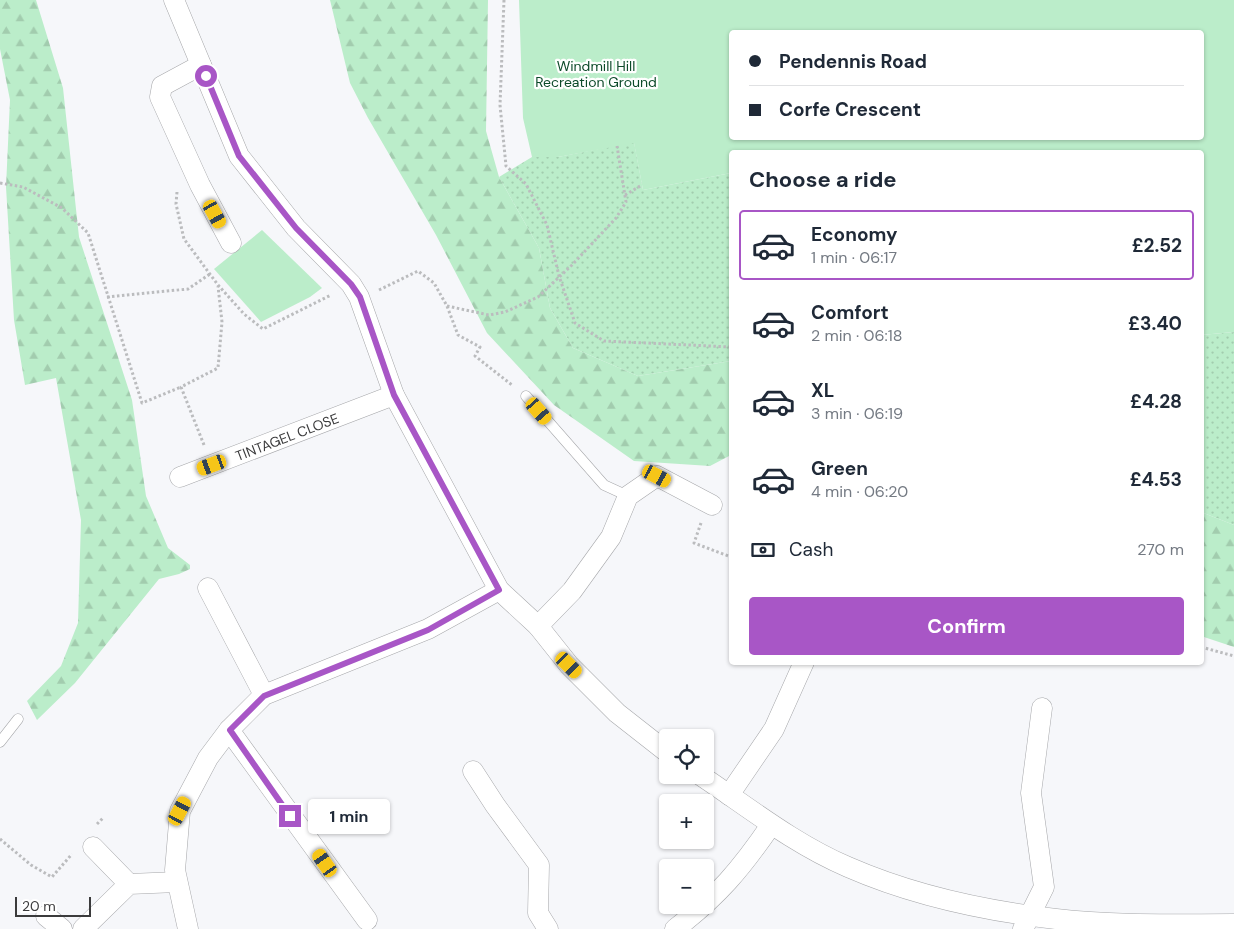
<!DOCTYPE html>
<html lang="en">
<head>
<meta charset="utf-8">
<style>
	:root { --surface:#fff; --page:#f6f6f7; --text:#1f2937; --muted:#747a83; --line:#e0e1e3; --accent:#a856c6 }
	body { margin:0; font-family:"DM Sans",sans-serif; background:var(--page); color:var(--text); height:100vh; display:flex; flex-direction:column; font-size:19px; white-space:nowrap }
	* { box-sizing:border-box; margin:0 }
	p { font-size:16px; color:var(--muted) }
	.icon { flex:none; width:28px; height:28px; fill:none; stroke:currentColor; stroke-width:2; stroke-linecap:round; stroke-linejoin:round }
	.map { position:relative; flex:1; overflow:hidden }
	.drawer { position:absolute; left:729px; top:150px; width:475px; height:515px; display:flex; flex-direction:column; background:var(--surface); border-radius:5px; box-shadow:0 1px 4px #0004 }
	.drawer>* { flex:none }
	.guide { position:absolute; left:729px; top:30px; width:475px; height:110px; border-radius:5px; box-shadow:0 1px 4px #0004; display:grid; align-content:center; height:110px; padding:0 20px; background:var(--surface) }
	.fabs { position:absolute; left:659px; top:729px; display:grid; gap:10px }
	.fabs a { display:grid; place-items:center; width:55px; height:55px; border-radius:5px; background:var(--surface); box-shadow:0 1px 4px #0004; font-size:25px }
	.scale { position:absolute; left:15px; bottom:12px; width:76px; box-sizing:border-box; padding-left:5px; border:2px solid #3b3b3c; border-top:0; font-size:14px; line-height:18px; white-space:nowrap; color:#3b3b3c; -webkit-text-stroke:4px #fff; paint-order:stroke }
	.end { position:absolute; width:22px; height:22px; margin:-11px; border:6px solid #a856c6; background:#fff; box-shadow:0 0 0 2px #fff }
	.from { border-radius:50% }
	.bubble { position:absolute; height:35px; border-radius:5px; background:var(--surface); box-shadow:0 1px 4px #0004; font-size:16px; font-weight:700; line-height:35px; text-align:center }
	.car { position:absolute; width:15px; height:30px; margin:-15px -8px; border-radius:6px; box-shadow:0 0 4px 1px #0007; background:linear-gradient(#f5c518 24%,#345 0 40%,#f5c518 0 76%,#345 0 86%,#f5c518 0) }
	.guide b { display:flex; align-items:center; gap:18px; height:48px; font-size:19px }
	.guide b+b { border-top:1px solid var(--line) }
	.guide i { width:12px; height:12px; background:var(--text) }
	ul { padding:0; list-style:none }
	li { display:flex; align-items:center; gap:15px; height:70px; margin:0 10px 8px; padding:0 10px; border:2px solid transparent; border-radius:5px }
	li div { flex:1 }
	li b { display:block; font-size:19px }
	li em { font-style:normal; font-weight:700 }
	li.current { border-color:var(--accent) }
	li>.icon { width:45px; height:45px; stroke-width:1.5 }
	h2 { padding:0 20px; font-size:22px; line-height:60px }
	.pay { display:flex; align-items:center; gap:12px; height:55px; padding:0 20px; font-size:19px }
	.pay p { margin-inline-start:auto }
	.button { display:flex; gap:10px; margin-top:auto; padding:10px 20px }
	.button a { flex:1; height:58px; border-radius:5px; background:var(--accent); color:#fff; font-size:20px; font-weight:700; line-height:58px; text-align:center }
	.map>svg:first-child { display:block }
	.grass { fill:url(#grass-dots) }
	.forest { fill:url(#forest-firs) }
	.park { fill:#bbedca; fill-rule:evenodd }
	.lines { fill:none; stroke-linecap:round; stroke-linejoin:round }
	.service-casing { stroke:#a6a7aa; stroke-width:11 }
	.minor-casing { stroke:#a6a7aa; stroke-width:21 }
	.path { stroke:#bbbcbe; stroke-width:3; stroke-dasharray:2.5 2.5; stroke-linecap:butt }
	.service { stroke:#fff; stroke-width:10 }
	.minor { stroke:#fff; stroke-width:20 }
	.route { stroke:#a856c6; stroke-width:6 }
	.labels { text-anchor:middle; dominant-baseline:central; stroke-width:4.5; stroke-linejoin:round; paint-order:stroke }
	.park-label { font-size:14px; fill:#0c4a29; stroke:#fff }
	.street-label { font-size:14px; fill:#3b3b3c; stroke:#fff }
</style>
</head>
<body>
<div class="map">
<svg width="1234" height="929" viewBox="0 0 1234 929">
	<defs>
		<pattern id="grass-dots" width="8" height="8" patternUnits="userSpaceOnUse" patternTransform="scale(1.25)"><rect width="8" height="8" fill="#bbedca"/><path d="M2 2h.1M6 6h.1" fill="none" stroke="#a2ccae" stroke-width="1.8" stroke-linecap="round"/></pattern>
		<pattern id="forest-firs" width="22" height="20" patternUnits="userSpaceOnUse" patternTransform="scale(1.25)"><rect width="22" height="20" fill="#bbedca"/><path d="M5 1l3.5 6h-7zM16 11l3.5 6h-7z" fill="#a2ccae"/></pattern>
	</defs>
	<rect width="100%" height="100%" fill="#f6f7fa"/>
	<g class="grass">
		<polygon points="634,142 643,190 731,173 731,361 638,376 573,348 550,308 539,248 499,177 532,157 558,157"/>
		<polygon points="1234,332 1234,525 1201,512 1201,335"/>
	</g>
	<g class="forest">
		<polygon points="0,0 36,0 63,88 79,237 132,400 146,496 168,548 190,565 190,569 179,574 159,579 75,683 37,720 27,701 61,666 78,623 81,520 56,378 25,385 14,320 6,187 10,100 0,49"/>
		<polygon points="330,0 488,0 486,131 499,177 539,248 550,308 573,348 638,376 731,361 731,455 710,466 634,461 554,405 487,333 436,235 368,118 350,83"/>
		<polygon points="1201,512 1234,525 1234,647 1201,636"/>
	</g>
	<g class="park">
		<path d="M519 0H1234V332L1201 335V152H731V173L643 190 634 143 558 157H532L523 118ZM731 32H1201V138H731Z"/>
		<polygon points="262,230 322,288 310,297 261,322 214,269"/>
	</g>
	<g class="lines">
		<g class="service-casing">
			<g id="service">
				<polyline points="526,396 604,485 628,496"/>
				<polyline points="0,742 18,719"/>
			</g>
		</g>
		<g class="minor-casing">
			<g id="minor">
				<polyline points="174,0 239,156 296,228 351,284 359,297 394,395 499,590 538,626 569,665 617,713 668,753"/>
				<polyline points="201,65 162,86 160,97 200,185 231,243"/>
				<polyline points="180,477 394,395"/>
				<polyline points="208,588 264,695"/>
				<polyline points="538,626 572,591 611,537 628,496 657,476 712,505"/>
				<polyline points="229,730 367,920"/>
				<polyline points="473,771 495,805 539,865 538,913 548,929"/>
				<path d="M700 775C748 807 794 844 848 867 912 895 986 911 1056 919 1115 926 1175 924 1234 924"/>
				<polyline points="729,795 774,729 804,662"/>
				<polyline points="93,847 129,884"/>
				<polyline points="46,916 62,929"/>
				<polyline points="83,929 129,884 177,882"/>
				<polyline points="188,929 175,870 180,811 208,758 229,730 264,695 428,629 499,590"/>
				<path d="M675 929C718 896 741 869 771 825"/>
				<polyline points="1023,929 1044,887 1031,793 1042,708"/>
			</g>
		</g>
		<g class="path">
			<polyline points="504,0 500,105 506,166 526,184 547,225 559,276 575,323 604,341 731,347"/>
			<polyline points="0,183 23,187 62,208 88,233 142,403 181,387"/>
			<polyline points="177,192 176,204 184,239 218,285 244,314 263,329 331,295"/>
			<polyline points="625,195 642,185"/>
			<polyline points="379,290 418,271 434,283 447,306 458,335 480,347 475,356 512,385"/>
			<polyline points="107,297 188,289 210,274"/>
			<polyline points="447,306 489,315 505,312 538,297 572,265 616,218 626,202 617,146"/>
			<polyline points="204,445 181,387 218,368 222,322 218,286"/>
			<polyline points="701,523 694,543 731,557"/>
			<polyline points="1201,647 1234,656"/>
			<polyline points="97,824 103,818"/>
			<polyline points="0,839 31,865 52,877 72,854"/>
		</g>
		<use href="#service" class="service"/>
		<use href="#minor" class="minor"/>
	</g>
	<g class="lines">
		<polyline class="route" points="206,76 239,156 296,228 351,284 360,297 394,395 499,590 428,630 264,696 230,730 290,816"/>
	</g>
	<g class="labels">
		<g class="park-label">
			<text x="596" y="66">Windmill Hill<tspan x="596" dy="16">Recreation Ground</tspan></text>
		</g>
		<g class="street-label">
			<text transform="translate(287 437) rotate(-21)">TINTAGEL CLOSE</text>
		</g>
	</g>
</svg>
<div class="fabs">
<a><svg class="icon" aria-label="locate" viewBox="0 0 24 24"><circle cx="12" cy="12" r="6"/><path d="M12 2v4M12 18v4M2 12h4M18 12h4"/></svg></a>
<a>+</a>
<a>−</a>
</div>
<div class="scale">20 m</div>
<i class="end from" style="left:206px;top:76px"></i>
<i class="end" style="left:290px;top:816px"></i>
<div class="bubble" style="left:308px;top:799px;width:82px">1 min</div>
<i class="car" style="left:215px;top:214px;rotate:151deg"></i>
<i class="car" style="left:539px;top:411px;rotate:139deg"></i>
<i class="car" style="left:212px;top:465px;rotate:250deg"></i>
<i class="car" style="left:657px;top:476px;rotate:118deg"></i>
<i class="car" style="left:569px;top:665px;rotate:135deg"></i>
<i class="car" style="left:180px;top:811px;rotate:28deg"></i>
<i class="car" style="left:325px;top:863px;rotate:325deg"></i>
<div class="guide">
<b><i class="from"></i>Pendennis Road</b>
<b><i></i>Corfe Crescent</b>
</div>
<section class="drawer">
<h2>Choose a ride</h2>
<ul>
<li class="current"><svg class="icon" aria-label="car" viewBox="0 0 24 24"><path d="M5 17H2v-5l4-1 3-4h7l3 4 3 1v5h-3M9 17h6M6 11h13"/><circle cx="7" cy="17" r="2"/><circle cx="17" cy="17" r="2"/></svg><div><b>Economy</b><p>1 min · 06:17</p></div><em>£2.52</em></li>
<li><svg class="icon" aria-label="car" viewBox="0 0 24 24"><path d="M5 17H2v-5l4-1 3-4h7l3 4 3 1v5h-3M9 17h6M6 11h13"/><circle cx="7" cy="17" r="2"/><circle cx="17" cy="17" r="2"/></svg><div><b>Comfort</b><p>2 min · 06:18</p></div><em>£3.40</em></li>
<li><svg class="icon" aria-label="car" viewBox="0 0 24 24"><path d="M5 17H2v-5l4-1 3-4h7l3 4 3 1v5h-3M9 17h6M6 11h13"/><circle cx="7" cy="17" r="2"/><circle cx="17" cy="17" r="2"/></svg><div><b>XL</b><p>3 min · 06:19</p></div><em>£4.28</em></li>
<li><svg class="icon" aria-label="car" viewBox="0 0 24 24"><path d="M5 17H2v-5l4-1 3-4h7l3 4 3 1v5h-3M9 17h6M6 11h13"/><circle cx="7" cy="17" r="2"/><circle cx="17" cy="17" r="2"/></svg><div><b>Green</b><p>4 min · 06:20</p></div><em>£4.53</em></li>
</ul>
<div class="pay"><svg class="icon" aria-label="cash" viewBox="0 0 24 24"><path d="M3 7h18v10H3z"/><circle cx="12" cy="12" r="2"/></svg>Cash<p>270 m</p></div>
<div class="button"><a>Confirm</a></div>
</section>
</div>
</body>
</html>
